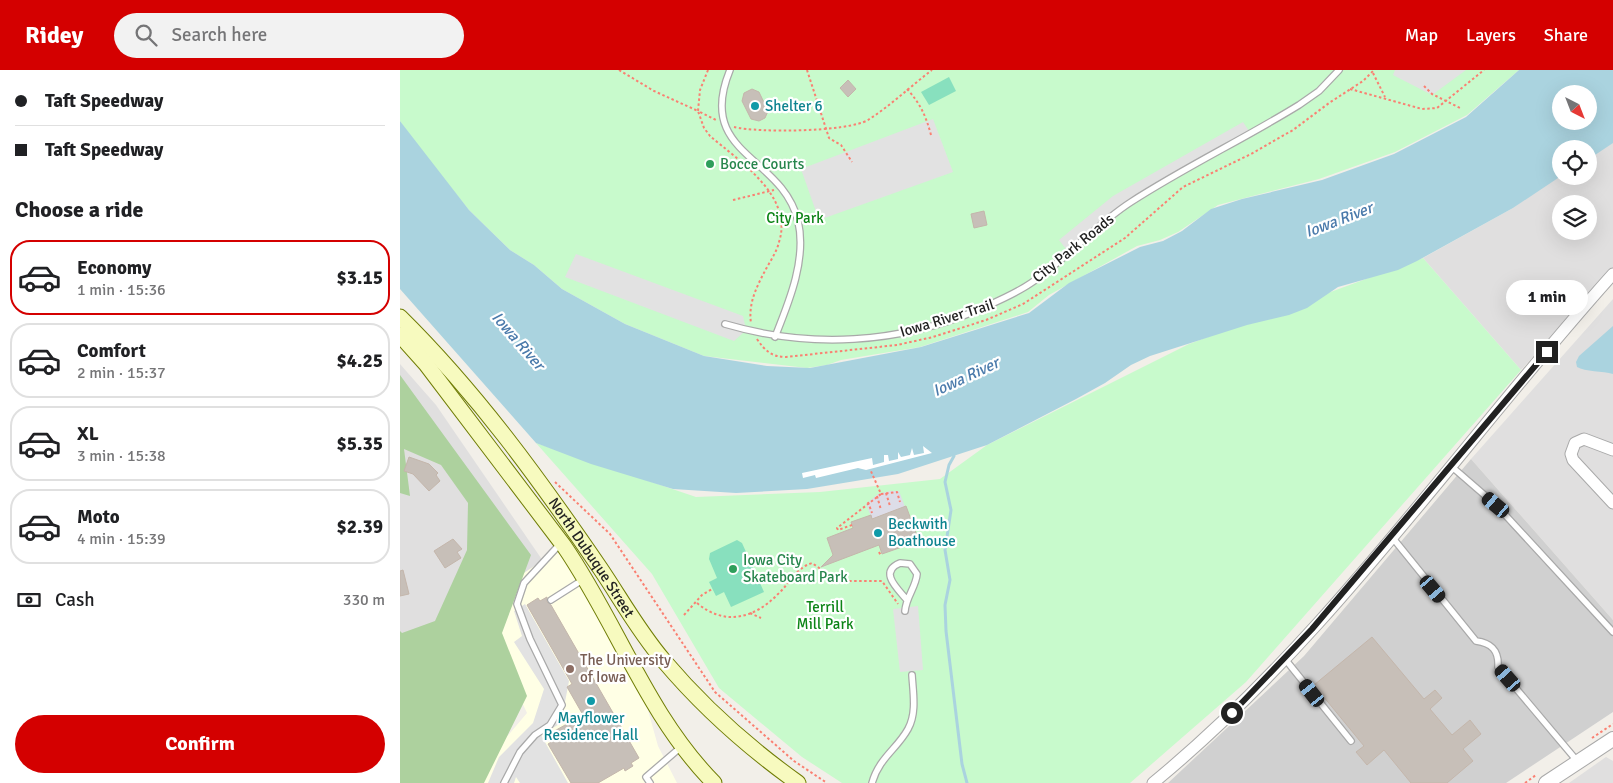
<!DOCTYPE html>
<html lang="en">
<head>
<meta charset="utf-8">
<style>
	:root { --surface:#fff; --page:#f2f2f2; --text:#202124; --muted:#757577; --line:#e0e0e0; --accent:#d40000 }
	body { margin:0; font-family:Signika,sans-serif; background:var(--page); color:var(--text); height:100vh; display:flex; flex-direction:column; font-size:19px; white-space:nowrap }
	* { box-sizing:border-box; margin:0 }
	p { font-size:16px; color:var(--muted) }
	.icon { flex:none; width:28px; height:28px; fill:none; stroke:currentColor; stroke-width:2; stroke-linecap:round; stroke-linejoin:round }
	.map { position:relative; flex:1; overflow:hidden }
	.side { display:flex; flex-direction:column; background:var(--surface); width:400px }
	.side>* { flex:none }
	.hud { display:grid; align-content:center; height:110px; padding:0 15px; background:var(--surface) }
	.needle { width:32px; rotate:138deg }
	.tools { position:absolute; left:1152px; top:15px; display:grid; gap:10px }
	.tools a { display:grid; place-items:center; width:45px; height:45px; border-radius:50%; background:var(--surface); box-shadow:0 5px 20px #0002; font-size:25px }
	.end { position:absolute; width:22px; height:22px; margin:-11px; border:6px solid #222; background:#fff; box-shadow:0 0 0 2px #fff }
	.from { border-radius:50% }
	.bubble { position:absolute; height:35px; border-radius:18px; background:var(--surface); box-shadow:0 5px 20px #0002; font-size:16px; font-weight:800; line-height:35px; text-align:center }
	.car { position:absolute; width:15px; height:30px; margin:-15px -8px; border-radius:6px; box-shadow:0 0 4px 1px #0007; background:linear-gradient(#222 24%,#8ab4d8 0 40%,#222 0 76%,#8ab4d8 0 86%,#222 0) }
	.hud b { display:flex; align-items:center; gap:18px; height:48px; font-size:19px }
	.hud b+b { border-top:1px solid var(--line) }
	.hud i { width:12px; height:12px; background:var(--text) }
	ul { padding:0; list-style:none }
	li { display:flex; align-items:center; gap:15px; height:75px; margin:0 10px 8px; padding:0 5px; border:2px solid var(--line); border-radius:20px }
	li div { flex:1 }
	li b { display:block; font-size:19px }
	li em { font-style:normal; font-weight:800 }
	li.current { border-color:var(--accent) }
	li>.icon { width:45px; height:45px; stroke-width:1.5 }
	h2 { padding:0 15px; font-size:22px; line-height:60px }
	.pay { display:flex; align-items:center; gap:12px; height:55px; padding:0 15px; font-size:19px }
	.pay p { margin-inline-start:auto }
	.button { display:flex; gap:10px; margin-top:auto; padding:10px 15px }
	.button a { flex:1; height:58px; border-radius:30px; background:var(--accent); color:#fff; font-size:20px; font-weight:800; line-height:58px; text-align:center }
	header { display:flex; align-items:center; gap:30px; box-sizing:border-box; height:70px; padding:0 25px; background:var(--accent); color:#fff }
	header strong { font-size:24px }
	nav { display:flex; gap:28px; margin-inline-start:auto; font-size:18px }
	.search { width:350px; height:45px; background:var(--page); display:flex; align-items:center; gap:12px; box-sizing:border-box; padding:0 18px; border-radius:28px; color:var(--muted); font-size:19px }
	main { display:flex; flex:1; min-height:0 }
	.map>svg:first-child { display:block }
	.residential { fill:#e0dfdf; fill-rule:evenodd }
	.education { fill:#ffffe5 }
	.religious { fill:#d0d0d0 }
	.forest { fill:#add19e }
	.park { fill:#c8facc }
	.pitch { fill:#88e0be }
	.parking { fill:#e2e2e2 }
	.plaza { fill:#dddde8 }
	.water { fill:#aad3df; fill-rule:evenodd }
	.pier { fill:#fff }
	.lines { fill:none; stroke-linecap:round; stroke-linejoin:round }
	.stream { stroke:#aad3df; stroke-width:3 }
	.building { fill:#c7bfb8; stroke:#c4b6ab }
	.service-casing { stroke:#a9a9a9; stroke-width:8 }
	.minor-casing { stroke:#a9a9a9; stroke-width:13 }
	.tertiary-casing { stroke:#a9a9a9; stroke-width:16 }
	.secondary-casing { stroke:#707d05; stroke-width:17 }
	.path { stroke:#fa8072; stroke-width:2; stroke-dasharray:2.5 2.5; stroke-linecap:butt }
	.service { stroke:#fff; stroke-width:5.5 }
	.minor { stroke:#fff; stroke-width:11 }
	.tertiary { stroke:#fff; stroke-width:14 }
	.secondary { stroke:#f7fabf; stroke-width:15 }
	.route { stroke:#222; stroke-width:6 }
	.culture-dot { fill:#0f9aa8; stroke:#fff; stroke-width:2 }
	.leisure-dot { fill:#2e9e5b; stroke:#fff; stroke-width:2 }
	.education-dot { fill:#8d6e63; stroke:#fff; stroke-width:2 }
	.labels { text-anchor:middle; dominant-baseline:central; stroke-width:4.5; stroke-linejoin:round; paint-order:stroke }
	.culture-label { font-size:15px; fill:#0d838f; stroke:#fff; text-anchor:start }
	.leisure-label { font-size:15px; fill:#27864d; stroke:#fff; text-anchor:start }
	.park-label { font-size:15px; fill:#0c8416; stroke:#fff }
	.street-label { font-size:15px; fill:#222; stroke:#fff }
	.education-label { font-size:15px; fill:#785e54; stroke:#fff; text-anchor:start }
	.water-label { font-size:16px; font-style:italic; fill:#4a7aab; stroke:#fff }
</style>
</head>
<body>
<header>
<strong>Ridey</strong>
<div class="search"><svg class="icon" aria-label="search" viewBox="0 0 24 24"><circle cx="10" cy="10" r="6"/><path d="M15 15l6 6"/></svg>Search here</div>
<nav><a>Map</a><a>Layers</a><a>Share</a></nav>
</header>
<main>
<section class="side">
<div class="hud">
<b><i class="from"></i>Taft Speedway</b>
<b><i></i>Taft Speedway</b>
</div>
<h2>Choose a ride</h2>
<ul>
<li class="current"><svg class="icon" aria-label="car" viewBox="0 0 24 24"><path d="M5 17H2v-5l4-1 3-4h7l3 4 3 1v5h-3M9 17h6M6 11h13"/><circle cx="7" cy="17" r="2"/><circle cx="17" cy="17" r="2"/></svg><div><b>Economy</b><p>1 min · 15:36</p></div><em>$3.15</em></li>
<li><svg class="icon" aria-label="car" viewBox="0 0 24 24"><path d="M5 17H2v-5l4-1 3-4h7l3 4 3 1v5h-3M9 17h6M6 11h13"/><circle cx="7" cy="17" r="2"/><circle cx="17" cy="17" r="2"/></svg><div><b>Comfort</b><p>2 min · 15:37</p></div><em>$4.25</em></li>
<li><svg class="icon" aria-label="car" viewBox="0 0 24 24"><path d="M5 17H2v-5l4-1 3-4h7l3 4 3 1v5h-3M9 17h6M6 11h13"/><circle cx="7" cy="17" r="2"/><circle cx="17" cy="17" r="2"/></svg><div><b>XL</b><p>3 min · 15:38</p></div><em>$5.35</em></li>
<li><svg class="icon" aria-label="car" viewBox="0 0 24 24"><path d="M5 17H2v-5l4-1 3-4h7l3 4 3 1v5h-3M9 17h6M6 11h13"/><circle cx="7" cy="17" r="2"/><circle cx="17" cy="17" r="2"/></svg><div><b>Moto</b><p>4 min · 15:39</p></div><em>$2.39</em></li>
</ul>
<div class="pay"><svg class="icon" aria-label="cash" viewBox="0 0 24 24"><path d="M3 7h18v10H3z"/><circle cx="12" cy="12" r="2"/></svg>Cash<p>330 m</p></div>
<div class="button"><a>Confirm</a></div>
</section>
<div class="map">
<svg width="1213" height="713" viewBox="0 0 1213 713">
	<rect width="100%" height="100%" fill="#f2efe9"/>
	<g class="residential">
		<path d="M1213 64V198L1121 300 1023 188 1113 138 1161 103V106H1189V82ZM1161 134H1189V161H1161Z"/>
		<polygon points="1213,229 1213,550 1071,389"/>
		<polygon points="0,294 36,335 143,491 124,504 0,574"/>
		<polygon points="1206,687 1213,691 1213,713 1169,713"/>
	</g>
	<polygon class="education" points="164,476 240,612 258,676 277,713 76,713 88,689 127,643 90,564 112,511"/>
	<polygon class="religious" points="1071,389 1213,550 1213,642 1106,713 768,713 904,586"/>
	<polygon class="forest" points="0,305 131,485 102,563 127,626 84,713 0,713 0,561 2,563 35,551 67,480 68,433 41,395 4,379 10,426 0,423"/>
	<g class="park">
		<polygon points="0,0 1119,0 1067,45 995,82 919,109 818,135 778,162 760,170 737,176 649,225 628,242 520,277 441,290 427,295 407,298 304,286 225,254 162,219 134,195 110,180 69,140 17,76 0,51"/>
		<polygon points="1023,188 1121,300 846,612 730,713 442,713 402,687 319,618 252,504 136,373 296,427 420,422 540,409 587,375 789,274"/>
	</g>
	<g class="pitch">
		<polygon points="549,7 556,21 529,35 521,22"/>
		<polygon points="337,470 342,473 364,522 331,537 324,522 316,526 309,512 317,508 309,489 310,483"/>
	</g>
	<g class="parking">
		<polygon points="995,0 1066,0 1032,25 993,5"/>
		<polygon points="533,49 553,102 419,150 401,99"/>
		<polygon points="843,52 851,64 730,132 669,183 659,170 713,126"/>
		<polygon points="176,184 343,246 345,255 343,263 334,271 165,207"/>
		<polygon points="125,534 169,611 161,653 141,665 168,713 120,713 116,707 114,713 88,713 99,687 133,653 144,619 114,572 122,566 114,541"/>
		<polygon points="518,536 523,600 500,602 493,539"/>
	</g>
	<polygon class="plaza" points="490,421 499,421 505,437 472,449 466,434 478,424"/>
	<g class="water">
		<path d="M1119 0H1213V73L1189 89V79H1161V106L1113 138 1017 191 998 200 938 217 907 238 889 245 847 255 750 286 731 295 705 313 676 329 587 375 498 404 407 419 336 423 273 419 191 394 136 373 0 219V51L69 140 110 180 134 195 162 219 225 254 304 286 367 296 410 298 521 277 629 243 669 213 740 177 763 171 782 161 811 139 842 129 922 110 994 84 1066 47ZM1161 24H1189V51H1161Z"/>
		<path d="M1213 256V304C1203 301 1185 302 1177 297L1176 292 1179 286Z"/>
	</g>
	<polygon class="pier" points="523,376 532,383 466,400 458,398 416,408 415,405 403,408 402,403 472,388 473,395 484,392 484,385 488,385 489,391 498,389 498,382 501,387 510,385 512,378 514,385 524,383"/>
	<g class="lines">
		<polyline class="stream" points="554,386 549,395 545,412 551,440 545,480 550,510 545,535 546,561 562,694 567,713"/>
	</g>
	<g class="building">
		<polygon points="448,10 456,19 448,27 440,18"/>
		<polygon points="352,19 359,22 368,41 365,48 359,51 351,49 342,31 344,23"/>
		<polygon points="584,141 587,155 574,158 571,144"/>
		<polygon points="9,387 29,394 38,403 36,405 40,411 29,421 13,404 4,401"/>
		<polygon points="506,436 519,471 482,484 479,475 421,497 433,485 427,468 453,458 451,452 471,445 472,449"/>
		<polygon points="53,469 62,479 57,482 61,488 45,498 34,481"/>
		<polygon points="3,500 9,524 0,526 0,501"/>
		<polygon points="147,527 147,532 151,535 239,688 231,693 233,696 225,701 224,698 198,713 171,713 148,674 153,671 149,664 183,645 167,617 172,614 127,535 138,528 140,531"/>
		<polygon points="972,567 1024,629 1035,620 1042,628 1030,639 1052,665 1070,650 1081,664 1063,679 1073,691 1047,713 1011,713 984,680 967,695 956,682 964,676 914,615"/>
	</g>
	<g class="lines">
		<g class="service-casing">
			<g id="service">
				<path d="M330 0C295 85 382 85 398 151 407 189 389 232 375 267"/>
				<path d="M325 254C410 279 499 274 580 239 598 231 615 224 631 213 667 189 695 155 731 132 785 97 844 69 899 35L919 21 939 0"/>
				<polyline points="1051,396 1096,435 1213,562"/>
				<path d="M992 467 1076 571C1092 573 1099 581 1098 597L1178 692"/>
				<polyline points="151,530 184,509"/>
				<path d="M505 541C506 527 516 517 517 504L510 494 500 493C478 502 498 519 507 530"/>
				<polyline points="885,589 951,671"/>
				<polyline points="104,713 120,682 135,665 150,655 162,635 130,569 117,534 124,513 160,474"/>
				<polyline points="250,713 246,707 281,677"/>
				<path d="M472 713C479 688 497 679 508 659 517 643 513 622 512 605"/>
			</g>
		</g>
		<g class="minor-casing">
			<g id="minor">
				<polyline points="1213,380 1184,369 1175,373 1171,384 1173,390 1213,433"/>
				<path d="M753 713C931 567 1060 374 1213 204"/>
			</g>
		</g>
		<g class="tertiary-casing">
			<polyline id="tertiary" points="1146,713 1213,669"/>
		</g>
		<g class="secondary-casing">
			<g id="secondary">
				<path id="s1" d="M0 247C77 323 139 409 200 498 221 529 239 562 264 591 303 637 349 678 398 713"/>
				<path d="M0 265 26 294 164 476C217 553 247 645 314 713"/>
			</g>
		</g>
		<g class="path">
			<path d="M219 0 254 21 298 41 304 58 310 66C339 91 394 126 379 172 377 181 371 190 366 199 357 216 348 233 351 253"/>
			<polyline points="308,0 300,20 298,41 316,50"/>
			<polyline points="407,0 429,68 441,75 452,92"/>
			<polyline points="973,3 985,27"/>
			<polyline points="1024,16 1032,24 1062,39"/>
			<path d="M507 19C520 33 526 46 531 65"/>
			<polyline points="950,19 1022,39 1037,38 1084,0"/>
			<path d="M334 57C359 63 447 62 468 50 490 36 511 16 532 0"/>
			<polyline points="333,130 374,120"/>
			<path d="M357 269C365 281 372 287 386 287L497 275 533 267 586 250 623 234 725 168 783 117 851 84 893 60 929 33 963 11 974 0"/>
			<polyline points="155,412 210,464 315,622 394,691 427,713"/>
			<polyline points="486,423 490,436"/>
			<polyline points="481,424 497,422 500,432"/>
			<polyline points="477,426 481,440"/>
			<polyline points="468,432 472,443"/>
			<polyline points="452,455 438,460 437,458 481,424 470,399"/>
			<polyline points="479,482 481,486"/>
			<path d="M297 533C324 556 354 549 378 524 390 513 396 498 412 493L432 507 445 511H482L498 534"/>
			<polyline points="350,543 361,548"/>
			<polyline points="284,545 302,525 312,519"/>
			<polyline points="1192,668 1213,654"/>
			<polyline points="1125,713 1136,705"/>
		</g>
		<use href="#service" class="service"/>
		<use href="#minor" class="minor"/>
		<use href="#tertiary" class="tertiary"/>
		<use href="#secondary" class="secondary"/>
	</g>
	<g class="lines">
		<polyline class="route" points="832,643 912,559 1147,282"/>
	</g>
	<g class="culture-dot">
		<circle cx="355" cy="36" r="5"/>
		<circle cx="478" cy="463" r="5"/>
		<circle cx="191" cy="631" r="5"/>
	</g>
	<g class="leisure-dot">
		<circle cx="310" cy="94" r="5"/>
		<circle cx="333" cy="499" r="5"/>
	</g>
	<circle class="education-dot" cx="170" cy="599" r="5"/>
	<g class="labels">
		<g class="culture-label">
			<text x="365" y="36">Shelter 6</text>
			<text x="488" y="454">Beckwith<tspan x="488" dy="17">Boathouse</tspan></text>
			<text x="191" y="648" text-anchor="middle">Mayflower<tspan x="191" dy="17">Residence Hall</tspan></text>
		</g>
		<g class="leisure-label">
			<text x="320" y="94">Bocce Courts</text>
			<text x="343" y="490">Iowa City<tspan x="343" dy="17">Skateboard Park</tspan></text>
		</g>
		<g class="park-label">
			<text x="395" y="148">City Park</text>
			<text x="425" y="537">Terrill<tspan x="425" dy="17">Mill Park</tspan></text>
		</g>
		<g class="street-label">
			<text transform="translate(673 178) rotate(-39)">City Park Roads</text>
			<text transform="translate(547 248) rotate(-17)">Iowa River Trail</text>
			<text stroke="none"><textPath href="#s1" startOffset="308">North Dubuque Street</textPath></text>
		</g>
		<g class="education-label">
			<text x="180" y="590">The University<tspan x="180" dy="17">of Iowa</tspan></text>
		</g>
		<g class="water-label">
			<text transform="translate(939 150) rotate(-21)">Iowa River</text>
			<text transform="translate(118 271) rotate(49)">Iowa River</text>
			<text transform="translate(566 307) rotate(-25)">Iowa River</text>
		</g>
	</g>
</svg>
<div class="tools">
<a><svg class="needle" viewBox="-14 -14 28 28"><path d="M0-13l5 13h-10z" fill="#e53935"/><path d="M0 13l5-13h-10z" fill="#757577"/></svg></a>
<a><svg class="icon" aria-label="locate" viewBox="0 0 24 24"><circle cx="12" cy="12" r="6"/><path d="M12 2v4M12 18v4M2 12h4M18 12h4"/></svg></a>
<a><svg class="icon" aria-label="layers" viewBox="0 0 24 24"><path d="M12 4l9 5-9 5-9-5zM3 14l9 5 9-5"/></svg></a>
</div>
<i class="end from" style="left:832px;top:643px"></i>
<i class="end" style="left:1147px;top:282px"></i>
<div class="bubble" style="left:1106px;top:210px;width:82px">1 min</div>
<i class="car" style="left:1096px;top:435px;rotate:310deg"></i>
<i class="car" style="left:1033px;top:519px;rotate:140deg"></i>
<i class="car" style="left:1108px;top:608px;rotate:319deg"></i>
<i class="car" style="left:912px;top:623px;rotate:322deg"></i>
</div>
</main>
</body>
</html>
